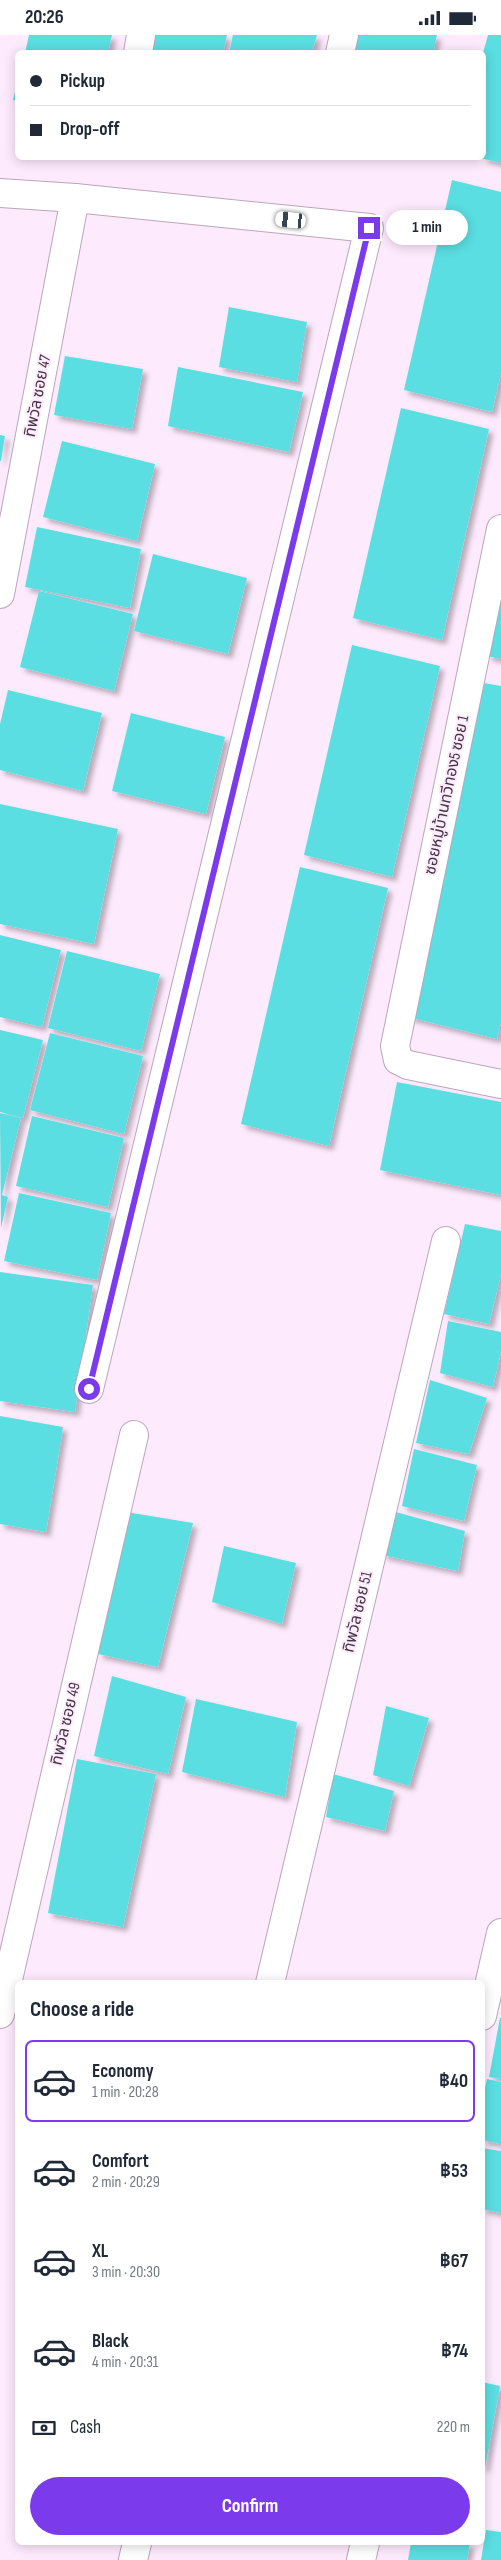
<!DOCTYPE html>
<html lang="en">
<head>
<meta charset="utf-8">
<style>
	:root { --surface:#fff; --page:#f2f2f3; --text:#1f2937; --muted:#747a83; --line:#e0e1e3; --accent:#7c3aed }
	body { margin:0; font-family:"Sofia Sans Condensed","Noto Sans Thai",sans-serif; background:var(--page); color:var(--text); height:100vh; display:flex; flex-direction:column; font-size:19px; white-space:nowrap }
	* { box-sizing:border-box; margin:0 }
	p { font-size:16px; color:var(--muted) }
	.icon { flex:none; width:28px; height:28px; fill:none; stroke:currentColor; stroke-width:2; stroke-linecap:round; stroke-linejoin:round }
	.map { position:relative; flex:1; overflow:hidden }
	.panel { position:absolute; left:15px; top:1945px; width:470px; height:565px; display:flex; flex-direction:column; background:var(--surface); border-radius:8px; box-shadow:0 2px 12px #0003 }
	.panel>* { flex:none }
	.hud { position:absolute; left:15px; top:15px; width:471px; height:110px; border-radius:8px; box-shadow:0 2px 12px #0003; display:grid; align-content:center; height:110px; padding:0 15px; background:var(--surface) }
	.end { position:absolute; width:22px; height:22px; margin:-11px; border:6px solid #7c3aed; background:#fff; box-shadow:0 0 0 2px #fff }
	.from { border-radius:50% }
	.bubble { position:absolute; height:35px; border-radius:18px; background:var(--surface); box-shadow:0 2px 12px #0003; font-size:16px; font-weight:700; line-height:35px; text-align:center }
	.car { position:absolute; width:15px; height:30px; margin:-15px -8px; border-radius:6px; box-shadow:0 0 4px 1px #0007; background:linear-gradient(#fff 24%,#345 0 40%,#fff 0 76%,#345 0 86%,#fff 0) }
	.hud b { display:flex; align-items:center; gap:18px; height:48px; font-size:19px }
	.hud b+b { border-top:1px solid var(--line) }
	.hud i { width:12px; height:12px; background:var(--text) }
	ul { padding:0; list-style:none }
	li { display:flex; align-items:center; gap:15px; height:82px; margin:0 10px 8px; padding:0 5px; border:2px solid transparent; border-radius:8px }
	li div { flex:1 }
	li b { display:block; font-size:19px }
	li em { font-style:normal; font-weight:700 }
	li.selected { border-color:var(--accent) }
	li>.icon { width:45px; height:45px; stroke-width:1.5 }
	h2 { padding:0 15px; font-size:22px; line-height:60px }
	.pay { display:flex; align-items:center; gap:12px; height:55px; padding:0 15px; font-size:19px }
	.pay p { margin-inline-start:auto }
	.action { display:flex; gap:10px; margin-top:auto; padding:10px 15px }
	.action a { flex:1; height:58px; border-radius:30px; background:var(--accent); color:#fff; font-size:20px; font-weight:700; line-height:58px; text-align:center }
	.status { display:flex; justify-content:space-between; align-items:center; height:35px; padding:0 25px; background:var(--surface); direction:ltr }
	.status svg { height:14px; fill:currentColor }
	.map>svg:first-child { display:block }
	.building { fill:#5adee1; filter:url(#shadow) }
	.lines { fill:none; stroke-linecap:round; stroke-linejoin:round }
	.minor-casing { stroke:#bba5bb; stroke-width:30 }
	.minor { stroke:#fff; stroke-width:28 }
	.route { stroke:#7c3aed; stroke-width:6 }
	.labels { text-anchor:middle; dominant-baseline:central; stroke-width:4; stroke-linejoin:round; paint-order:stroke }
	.street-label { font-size:16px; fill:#413741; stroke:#feeafd }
</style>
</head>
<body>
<div class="status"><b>20:26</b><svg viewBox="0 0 49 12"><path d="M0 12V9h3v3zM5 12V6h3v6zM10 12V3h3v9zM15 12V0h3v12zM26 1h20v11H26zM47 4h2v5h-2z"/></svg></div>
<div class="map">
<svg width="501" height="2525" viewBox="0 0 501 2525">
	<defs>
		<filter id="shadow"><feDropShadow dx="4.5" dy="4.5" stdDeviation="2.5" flood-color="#0004"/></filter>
	</defs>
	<rect width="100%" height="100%" fill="#feeafd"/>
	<g class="building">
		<polygon points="29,0 112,0 108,18 25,18"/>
		<polygon points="144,0 227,0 223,18 140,18"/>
		<polygon points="233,0 317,0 312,18 229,18"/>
		<polygon points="353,0 437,0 433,18 350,18"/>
		<polygon points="488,0 501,0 501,128 480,123 484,122 483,18"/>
		<polygon points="17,49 18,49 18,66 13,65"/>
		<polygon points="452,145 501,157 501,338 492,377 404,355"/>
		<polygon points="229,272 307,287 297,347 219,332"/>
		<polygon points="65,321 143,334 132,394 54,380"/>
		<polygon points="178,332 303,357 289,417 168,391"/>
		<polygon points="401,373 489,394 442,605 353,583"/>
		<polygon points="0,400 5,401 1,426 0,426"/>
		<polygon points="62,406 155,429 137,506 43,482"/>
		<polygon points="37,492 141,514 130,573 25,552"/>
		<polygon points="153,519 247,543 228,619 134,596"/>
		<polygon points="39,556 133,579 114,656 20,632"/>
		<polygon points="501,561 501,624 487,621"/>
		<polygon points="352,610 440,631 392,842 304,820"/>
		<polygon points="484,648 501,651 501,987 497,1004 408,982"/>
		<polygon points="8,655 102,678 83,756 0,735 0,689"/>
		<polygon points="131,678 225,702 206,779 112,756"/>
		<polygon points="0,769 118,794 94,909 0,889"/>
		<polygon points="300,832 388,853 329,1111 241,1089"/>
		<polygon points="0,900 61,915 42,992 0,982"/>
		<polygon points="67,916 160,939 141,1016 48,993"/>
		<polygon points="0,995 43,1005 23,1083 0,1077"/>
		<polygon points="50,998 143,1021 124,1099 30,1075"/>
		<polygon points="397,1047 501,1067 501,1160 380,1135"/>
		<polygon points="0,1078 21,1083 2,1160 8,1162 1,1193"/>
		<polygon points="32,1081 124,1103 108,1172 16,1151"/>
		<polygon points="19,1158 111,1178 97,1245 4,1226"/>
		<polygon points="465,1189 501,1196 501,1239 489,1289 444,1279"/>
		<polygon points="0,1237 93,1250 75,1377 0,1366"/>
		<polygon points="448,1286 501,1297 501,1316 493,1352 440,1338"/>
		<polygon points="430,1345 487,1363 469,1419 416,1408"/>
		<polygon points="0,1381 63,1392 46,1497 0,1489"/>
		<polygon points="414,1414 477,1430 464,1486 402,1471"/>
		<polygon points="392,1476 465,1496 458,1536 382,1520"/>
		<polygon points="126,1477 193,1488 158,1632 98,1619"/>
		<polygon points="224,1511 296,1528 282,1589 212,1567"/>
		<polygon points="112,1641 186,1662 168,1739 94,1721"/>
		<polygon points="196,1664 297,1687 285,1762 182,1737"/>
		<polygon points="386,1671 429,1683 409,1751 373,1740"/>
		<polygon points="77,1724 156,1739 123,1892 48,1878"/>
		<polygon points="333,1739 394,1756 385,1796 326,1782"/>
		<polygon points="500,1983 501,1983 501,2044 489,2042"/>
		<polygon points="487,2044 501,2047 501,2109 482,2105 482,2066"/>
		<polygon points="482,2113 501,2116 501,2178 482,2174"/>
		<polygon points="482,2347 500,2351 485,2433 482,2433"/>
		<polygon points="486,2495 501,2497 501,2525 481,2525"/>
		<polygon points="411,2508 470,2508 467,2525 408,2525"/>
	</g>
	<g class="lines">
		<g class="minor-casing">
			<g id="minor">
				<polyline points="138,18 141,0"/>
				<polyline points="340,18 344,0"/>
				<polyline points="0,158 75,163 369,193 89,1354"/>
				<polyline points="501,494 395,1011 398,1025 408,1030 501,1049"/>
				<polyline points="0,559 75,163"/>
				<polyline points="270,1948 446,1206"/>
				<polyline points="0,1979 134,1400"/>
				<polyline points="482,1981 501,1898"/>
				<polyline points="133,2525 137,2508"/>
				<polyline points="361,2525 365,2508"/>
			</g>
		</g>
		<use href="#minor" class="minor"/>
	</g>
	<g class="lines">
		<polyline class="route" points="89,1354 369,193"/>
	</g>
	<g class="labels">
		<g class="street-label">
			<text transform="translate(38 361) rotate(-79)">ทิพวัล ซอย 47</text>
			<text transform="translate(447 760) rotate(-78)">ซอยหมู่บ้านทวีทอง5 ซอย 1</text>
			<text transform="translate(358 1577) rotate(-77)">ทิพวัล ซอย 51</text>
			<text transform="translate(66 1689) rotate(-77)">ทิพวัล ซอย 49</text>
		</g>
	</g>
</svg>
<i class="end from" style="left:89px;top:1354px"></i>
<i class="end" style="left:369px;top:193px"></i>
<div class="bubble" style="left:386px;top:175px;width:82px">1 min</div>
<i class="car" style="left:291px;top:185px;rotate:276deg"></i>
<div class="hud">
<b><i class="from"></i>Pickup</b>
<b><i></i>Drop-off</b>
</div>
<section class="panel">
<h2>Choose a ride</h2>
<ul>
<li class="selected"><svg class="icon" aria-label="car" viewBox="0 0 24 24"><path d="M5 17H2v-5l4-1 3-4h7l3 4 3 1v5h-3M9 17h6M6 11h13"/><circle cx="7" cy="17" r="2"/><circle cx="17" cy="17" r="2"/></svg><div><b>Economy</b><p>1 min · 20:28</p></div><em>฿40</em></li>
<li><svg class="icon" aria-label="car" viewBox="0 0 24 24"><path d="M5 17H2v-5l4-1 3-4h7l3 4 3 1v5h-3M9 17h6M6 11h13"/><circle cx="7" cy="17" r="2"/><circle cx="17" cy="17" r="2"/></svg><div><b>Comfort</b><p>2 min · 20:29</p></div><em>฿53</em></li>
<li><svg class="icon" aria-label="car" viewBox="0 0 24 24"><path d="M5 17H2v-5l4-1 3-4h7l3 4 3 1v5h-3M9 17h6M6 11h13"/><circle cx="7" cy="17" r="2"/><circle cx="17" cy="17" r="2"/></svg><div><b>XL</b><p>3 min · 20:30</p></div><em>฿67</em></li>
<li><svg class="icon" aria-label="car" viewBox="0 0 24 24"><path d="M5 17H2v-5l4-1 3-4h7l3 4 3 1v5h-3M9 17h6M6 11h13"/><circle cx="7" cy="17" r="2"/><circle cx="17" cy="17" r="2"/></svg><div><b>Black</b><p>4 min · 20:31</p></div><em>฿74</em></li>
</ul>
<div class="pay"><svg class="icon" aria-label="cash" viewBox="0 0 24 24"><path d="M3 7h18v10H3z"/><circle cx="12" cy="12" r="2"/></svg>Cash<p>220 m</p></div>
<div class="action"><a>Confirm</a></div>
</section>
</div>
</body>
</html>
